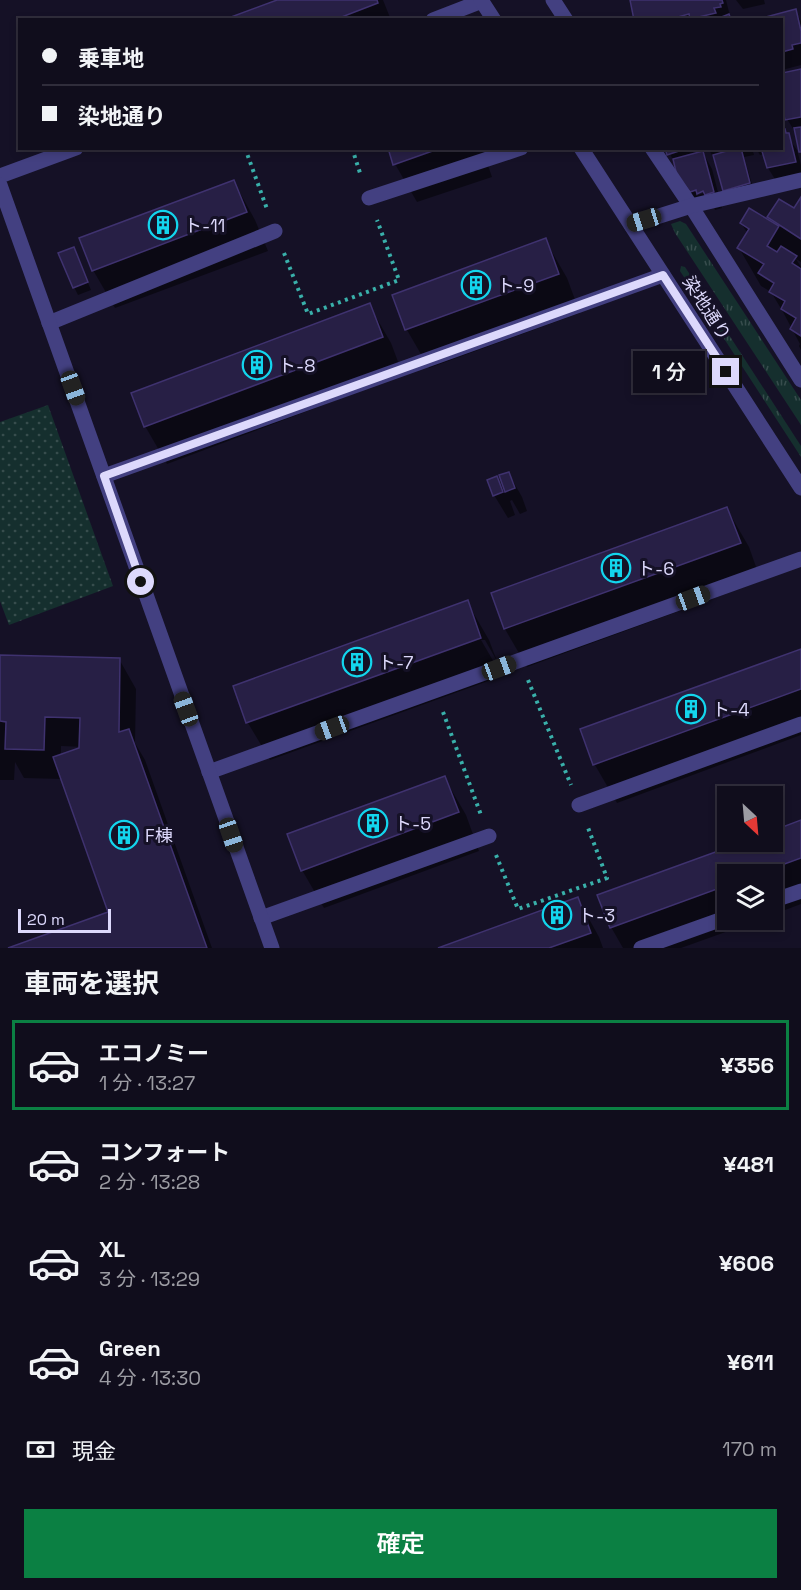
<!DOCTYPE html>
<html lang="ja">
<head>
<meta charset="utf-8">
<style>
	:root { --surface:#100d1c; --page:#191625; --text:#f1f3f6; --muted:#9c9ca3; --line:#302d3b; --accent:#0b8043 }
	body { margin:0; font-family:"Space Grotesk","Noto Sans JP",sans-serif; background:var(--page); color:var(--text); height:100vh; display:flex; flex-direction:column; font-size:22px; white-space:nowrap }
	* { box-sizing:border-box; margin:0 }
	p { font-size:20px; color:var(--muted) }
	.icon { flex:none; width:33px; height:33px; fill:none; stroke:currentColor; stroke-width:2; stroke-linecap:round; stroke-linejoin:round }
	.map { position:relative; height:948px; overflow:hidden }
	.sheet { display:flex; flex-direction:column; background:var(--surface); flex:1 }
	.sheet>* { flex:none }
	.hud { position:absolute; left:18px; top:18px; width:765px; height:132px; border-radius:0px; box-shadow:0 3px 9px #0003,0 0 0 2px var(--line); display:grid; align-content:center; height:132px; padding:0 24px; background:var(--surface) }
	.needle { width:39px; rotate:154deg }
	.controls { position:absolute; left:717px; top:786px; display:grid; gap:12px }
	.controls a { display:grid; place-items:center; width:66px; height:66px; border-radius:0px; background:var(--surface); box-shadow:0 3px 9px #0003,0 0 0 2px var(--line); font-size:30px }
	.scale { position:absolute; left:18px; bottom:15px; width:93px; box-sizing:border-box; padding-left:6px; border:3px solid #ddd9fc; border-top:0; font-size:16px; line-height:21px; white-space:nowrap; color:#ddd9fc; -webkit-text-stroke:4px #151126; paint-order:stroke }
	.end { position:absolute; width:27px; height:27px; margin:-14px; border:8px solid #ddd9fc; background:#111; box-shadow:0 0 0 3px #111 }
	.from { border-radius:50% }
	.bubble { position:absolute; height:42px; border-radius:0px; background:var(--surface); box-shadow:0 3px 9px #0003,0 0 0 2px var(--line); font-size:20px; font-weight:600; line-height:42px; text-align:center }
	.car { position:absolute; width:18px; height:36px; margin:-18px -9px; border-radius:8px; box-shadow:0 0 4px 2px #0007; background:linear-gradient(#222 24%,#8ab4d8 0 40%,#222 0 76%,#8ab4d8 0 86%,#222 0) }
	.hud b { display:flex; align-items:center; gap:21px; height:57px; font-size:22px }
	.hud b+b { border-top:2px solid var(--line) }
	.hud i { width:15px; height:15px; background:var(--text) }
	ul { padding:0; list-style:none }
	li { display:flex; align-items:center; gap:18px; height:90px; margin:0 12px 9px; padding:0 12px; border:3px solid transparent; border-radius:0px }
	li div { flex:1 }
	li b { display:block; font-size:22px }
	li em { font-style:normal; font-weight:600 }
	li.current { border-color:var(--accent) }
	li>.icon { width:54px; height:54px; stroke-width:1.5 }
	h2 { padding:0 24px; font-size:27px; line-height:72px }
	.pay { display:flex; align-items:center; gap:15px; height:66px; padding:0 24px; font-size:22px }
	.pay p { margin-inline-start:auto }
	.action { display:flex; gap:12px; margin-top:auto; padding:12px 24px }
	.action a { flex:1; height:69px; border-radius:0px; background:var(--accent); color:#fff; font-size:24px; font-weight:600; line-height:69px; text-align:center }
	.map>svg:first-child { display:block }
	.grass { fill:url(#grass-tufts) }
	.park { fill:url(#park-dots) }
	.shadow { fill:#0007; fill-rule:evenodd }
	.building { fill:#271f45; stroke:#3f326f; stroke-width:1.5 }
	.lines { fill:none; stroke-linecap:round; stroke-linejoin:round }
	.path { stroke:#39b0aa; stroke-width:4; stroke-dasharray:3 4.5; stroke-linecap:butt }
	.service { stroke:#434081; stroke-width:15 }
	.minor { stroke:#434081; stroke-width:15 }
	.tertiary { stroke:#434081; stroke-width:15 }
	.route { stroke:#ddd9fc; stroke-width:8 }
	.labels { text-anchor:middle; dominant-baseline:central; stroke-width:6; stroke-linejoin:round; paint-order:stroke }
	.poi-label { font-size:18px; fill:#ddd9fc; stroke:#151126; text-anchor:start }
	.street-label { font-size:18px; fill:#ddd9fc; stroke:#151126 }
</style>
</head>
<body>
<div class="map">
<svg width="801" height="948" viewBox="0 0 801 948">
	<defs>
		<pattern id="grass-tufts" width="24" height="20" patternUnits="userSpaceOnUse" patternTransform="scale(1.5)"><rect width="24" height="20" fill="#152f2e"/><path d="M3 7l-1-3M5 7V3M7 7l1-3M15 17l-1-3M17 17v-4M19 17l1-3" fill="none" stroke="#374d4d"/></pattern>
		<pattern id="park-dots" width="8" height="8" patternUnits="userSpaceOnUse" patternTransform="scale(1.5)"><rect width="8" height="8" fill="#152f2e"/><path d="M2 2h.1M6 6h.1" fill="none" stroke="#374d4d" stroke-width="1.8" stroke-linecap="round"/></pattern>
	</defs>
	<rect width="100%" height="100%" fill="#151126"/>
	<g class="grass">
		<polygon points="680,221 686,224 801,400 801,425 675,233 671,224"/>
		<polygon points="681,266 685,267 801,446 801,457 680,271"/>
	</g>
	<polygon class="park" points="48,405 113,586 9,625 0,601 0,422"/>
	<g class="shadow">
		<polygon points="281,0 383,0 391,20 227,20"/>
		<polygon points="631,0 726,0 731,20 636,20"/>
		<polygon points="736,0 764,0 765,4 743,9"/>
		<polygon points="795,11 801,21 801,65 782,70 782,20"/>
		<polygon points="801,70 801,152 797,135 782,111 782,75"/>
		<polygon points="784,131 797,150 801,165 801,179 778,184 768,168 764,154 760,155 756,148 782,148 782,132"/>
		<polygon points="390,148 482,148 492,177 417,202 395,164"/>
		<path d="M667 148H704L705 152 703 153 712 169 722 208 715 210 714 207 696 205ZM710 187 711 190 696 196V193Z"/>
		<polygon points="708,148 752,148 754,155 744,157 754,191 729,198 716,162"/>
		<polygon points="234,182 255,220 268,251 115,308 93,270"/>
		<polygon points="801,200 801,262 796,259 801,267 801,350 799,346 800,344 783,312 771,292 761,286 739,248 748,234 741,223 774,225 769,217 794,210"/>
		<polygon points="545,240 567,278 580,313 429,368 407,330 394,296"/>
		<polygon points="77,257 91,290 78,295 74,287"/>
		<polygon points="369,305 391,343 403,375 167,464 145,426"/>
		<polygon points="509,474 522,497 527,511 520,514 512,500 510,501 515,515 508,518 494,495 497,478 505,493 507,492 501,476"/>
		<polygon points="727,509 749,547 761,581 527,667 505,629 493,594"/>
		<polygon points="467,602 489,640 497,661 485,640 481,640 502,676 270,760 248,723 235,687"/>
		<polygon points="801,650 801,735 617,803 595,765 582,730"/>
		<path d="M0 656 119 659 136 689 135 743 145 760 212 948H13L110 913 62 779 24 778 15 762 14 780H0ZM61 746 85 747 61 756Z"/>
		<polygon points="444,777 466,815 479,851 324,908 302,870"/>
		<polygon points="801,822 801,904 772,915 772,874 728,874 728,920 759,920 681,948 623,948 611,927 599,896 748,842 772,842"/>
		<polygon points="578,899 599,937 603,948 442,948"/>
	</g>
	<g class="building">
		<polygon points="277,0 377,0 378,3 334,20 223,20"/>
		<polygon points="630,0 722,0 723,3 720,4 721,7 714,8 716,13 690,19 689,14 667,20 634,20"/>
		<polygon points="796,9 801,31 801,43 792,45 793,49 782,52 782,20 754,20"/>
		<polygon points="729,14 731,20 714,20"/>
		<polygon points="801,69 801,117 785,120 782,108 782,73"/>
		<polygon points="801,127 801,152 799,152 794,128"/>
		<polygon points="785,129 786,133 789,133 796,162 767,168 761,148 782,148 782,130"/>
		<polygon points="388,148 441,148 393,165"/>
		<polygon points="665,148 688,148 667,155"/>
		<polygon points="737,148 741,148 750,183 723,191 713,155"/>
		<polygon points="703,151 714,192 705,195 703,191 697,194 696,190 690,192 677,176 673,159"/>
		<polygon points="234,180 247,212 92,271 79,238"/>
		<polygon points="801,197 801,239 767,217 779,199 794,208"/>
		<polygon points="749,208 779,226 767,246 777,252 781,246 797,256 792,263 801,269 801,336 790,329 796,318 781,309 785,301 769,292 774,283 758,273 764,264 737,248 749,229 740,223"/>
		<polygon points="546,238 559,274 405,330 392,295"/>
		<polygon points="74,247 88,282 73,288 58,253"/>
		<polygon points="370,303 383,337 144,427 131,393"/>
		<polygon points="509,472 515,488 505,492 499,475"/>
		<polygon points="497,476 503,492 493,496 487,480"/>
		<polygon points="727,507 741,543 504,629 491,593"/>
		<polygon points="468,600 481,638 246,723 233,686"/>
		<polygon points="801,649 801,689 593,765 580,729"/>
		<polygon points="0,655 120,658 119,732 129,729 207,948 8,948 108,912 53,757 79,748 80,718 45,717 44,750 5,749 6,722 0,721"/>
		<polygon points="445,776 459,812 301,871 287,834"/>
		<polygon points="801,820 801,858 757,874 728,874 728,885 610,928 597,895 743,842 772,842 772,831"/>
		<polygon points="578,897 591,933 549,948 438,948"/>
	</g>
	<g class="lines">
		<g class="path">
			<polyline points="245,148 267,209"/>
			<polyline points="352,148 361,176"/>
			<polyline points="284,253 308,314 399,280 377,220"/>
			<polyline points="528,680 571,785"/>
			<polyline points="443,712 481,815"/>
			<polyline points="496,855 518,909 607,878 587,825"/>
		</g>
		<g class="service">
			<polyline points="433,20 482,1"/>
			<polyline points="0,176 76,148"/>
			<polyline points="369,198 521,148"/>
			<polyline points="49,323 275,231"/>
			<polyline points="104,476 663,275"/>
			<polyline points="209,772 801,559"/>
			<polyline points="579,805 801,724"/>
			<polyline points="772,901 801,891"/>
			<polyline points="261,918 489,836"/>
			<polyline points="641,948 728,917"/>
		</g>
		<g class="minor">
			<polyline points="553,0 566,20"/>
			<polyline points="652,148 691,206 801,380"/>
			<polyline points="0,185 272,948"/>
			<polyline points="631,225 691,206 801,180"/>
		</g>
		<g class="tertiary">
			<polyline points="481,0 494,20"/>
			<polyline points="581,148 801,488"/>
		</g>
	</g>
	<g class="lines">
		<polyline class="route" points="141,582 104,476 663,275 726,372"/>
	</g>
	<defs>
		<g id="building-ring" transform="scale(1.5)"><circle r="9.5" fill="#151126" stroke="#13d5ed" stroke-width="1.5"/><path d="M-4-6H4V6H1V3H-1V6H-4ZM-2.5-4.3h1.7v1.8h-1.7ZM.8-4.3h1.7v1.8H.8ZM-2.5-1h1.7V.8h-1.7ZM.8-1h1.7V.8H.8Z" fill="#13d5ed"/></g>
	</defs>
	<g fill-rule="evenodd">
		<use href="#building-ring" x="163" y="225"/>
		<use href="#building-ring" x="476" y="285"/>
		<use href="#building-ring" x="257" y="365"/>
		<use href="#building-ring" x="616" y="568"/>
		<use href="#building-ring" x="357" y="662"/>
		<use href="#building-ring" x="691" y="709"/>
		<use href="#building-ring" x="373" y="823"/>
		<use href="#building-ring" x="124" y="835"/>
		<use href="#building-ring" x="557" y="915"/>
	</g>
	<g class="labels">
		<g class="poi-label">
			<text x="184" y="225">ト-11</text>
			<text x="497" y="285">ト-9</text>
			<text x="278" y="365">ト-8</text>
			<text x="637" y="568">ト-6</text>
			<text x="378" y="662">ト-7</text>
			<text x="712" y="709">ト-4</text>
			<text x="394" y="823">ト-5</text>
			<text x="145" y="835">F棟</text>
			<text x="578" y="915">ト-3</text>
		</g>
		<g class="street-label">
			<text transform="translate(707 308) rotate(57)">染地通り</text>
		</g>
	</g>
</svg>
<div class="controls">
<a><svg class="needle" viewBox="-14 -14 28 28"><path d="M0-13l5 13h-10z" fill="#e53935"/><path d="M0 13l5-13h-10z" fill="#9c9ca3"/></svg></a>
<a><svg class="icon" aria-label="layers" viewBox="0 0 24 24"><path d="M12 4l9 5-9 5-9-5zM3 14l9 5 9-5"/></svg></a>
</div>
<div class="scale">20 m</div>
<i class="end from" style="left:141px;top:582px"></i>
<i class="end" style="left:726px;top:372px"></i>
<div class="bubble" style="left:633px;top:351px;width:72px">1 分</div>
<i class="car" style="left:644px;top:220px;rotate:253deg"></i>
<i class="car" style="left:73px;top:388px;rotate:160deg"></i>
<i class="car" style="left:693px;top:598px;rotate:70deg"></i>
<i class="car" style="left:499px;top:668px;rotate:70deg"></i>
<i class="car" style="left:186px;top:709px;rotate:340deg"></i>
<i class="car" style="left:332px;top:728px;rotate:250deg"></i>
<i class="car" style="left:231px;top:835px;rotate:161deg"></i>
<div class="hud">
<b><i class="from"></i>乗車地</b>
<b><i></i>染地通り</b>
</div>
</div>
<section class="sheet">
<h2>車両を選択</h2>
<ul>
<li class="current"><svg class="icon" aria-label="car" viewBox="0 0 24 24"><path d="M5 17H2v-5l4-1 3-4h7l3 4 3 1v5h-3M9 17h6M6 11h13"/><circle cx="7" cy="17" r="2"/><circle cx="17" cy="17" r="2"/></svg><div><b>エコノミー</b><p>1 分 · 13:27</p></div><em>¥356</em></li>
<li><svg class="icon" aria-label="car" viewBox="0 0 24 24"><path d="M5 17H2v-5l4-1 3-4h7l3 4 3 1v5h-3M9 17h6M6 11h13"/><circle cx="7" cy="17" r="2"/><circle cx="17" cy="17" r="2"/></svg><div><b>コンフォート</b><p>2 分 · 13:28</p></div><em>¥481</em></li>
<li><svg class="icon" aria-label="car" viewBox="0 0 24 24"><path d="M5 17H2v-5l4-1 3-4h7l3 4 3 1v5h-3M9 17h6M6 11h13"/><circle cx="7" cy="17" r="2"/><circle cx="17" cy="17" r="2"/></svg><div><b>XL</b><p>3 分 · 13:29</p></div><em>¥606</em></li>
<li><svg class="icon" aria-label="car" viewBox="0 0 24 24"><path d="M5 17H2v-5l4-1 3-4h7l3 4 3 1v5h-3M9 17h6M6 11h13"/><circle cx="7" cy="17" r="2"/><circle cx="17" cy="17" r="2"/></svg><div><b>Green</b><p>4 分 · 13:30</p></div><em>¥611</em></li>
</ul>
<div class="pay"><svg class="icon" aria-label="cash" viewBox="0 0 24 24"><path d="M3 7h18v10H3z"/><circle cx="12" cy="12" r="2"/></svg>現金<p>170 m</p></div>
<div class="action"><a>確定</a></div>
</section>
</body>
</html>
